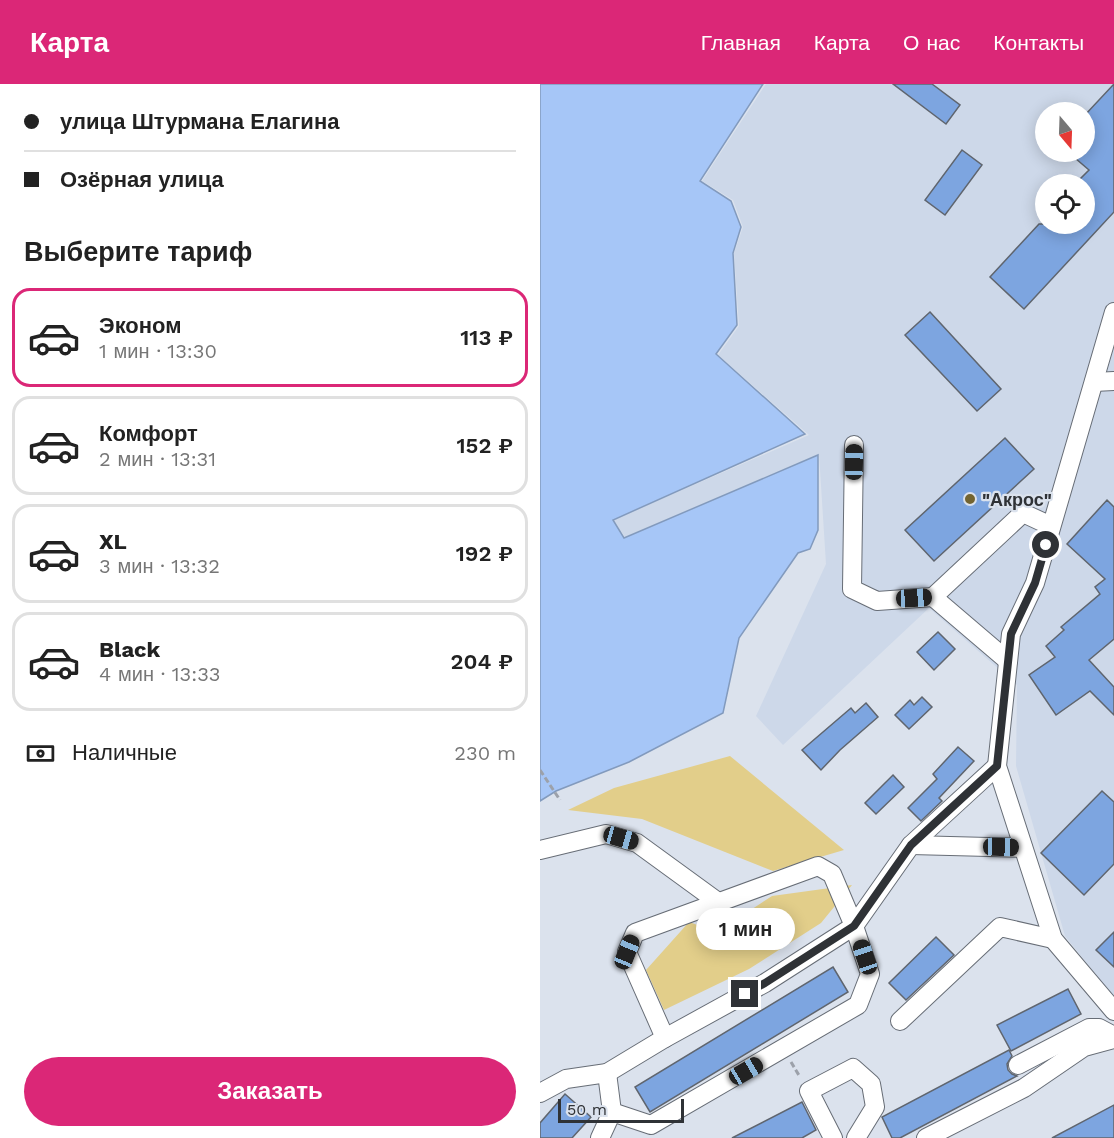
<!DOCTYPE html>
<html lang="ru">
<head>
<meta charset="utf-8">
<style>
	:root { --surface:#fff; --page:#f2f2f2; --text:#222; --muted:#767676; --line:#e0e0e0; --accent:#db2777 }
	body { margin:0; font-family:"Work Sans",sans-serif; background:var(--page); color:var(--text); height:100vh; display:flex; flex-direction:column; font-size:22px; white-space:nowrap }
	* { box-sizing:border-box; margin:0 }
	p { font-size:20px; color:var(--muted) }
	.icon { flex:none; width:33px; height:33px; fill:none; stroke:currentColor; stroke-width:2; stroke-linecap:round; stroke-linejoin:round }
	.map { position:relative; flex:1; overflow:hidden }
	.sheet { display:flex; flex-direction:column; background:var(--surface); width:540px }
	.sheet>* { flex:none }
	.top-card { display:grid; align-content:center; height:132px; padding:0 24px; background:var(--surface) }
	.needle { width:39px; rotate:161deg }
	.tools { position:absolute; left:495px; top:18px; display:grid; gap:12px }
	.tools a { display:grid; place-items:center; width:60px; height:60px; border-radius:50%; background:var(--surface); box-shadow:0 3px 15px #0003; font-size:30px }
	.scale { position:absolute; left:18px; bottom:15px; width:126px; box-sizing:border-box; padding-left:6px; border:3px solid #2f3236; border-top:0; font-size:16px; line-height:21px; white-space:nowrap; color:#2f3236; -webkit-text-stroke:4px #dbe2ed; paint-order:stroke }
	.end { position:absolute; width:27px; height:27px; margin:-14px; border:8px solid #2f3236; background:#fff; box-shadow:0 0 0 3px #fff }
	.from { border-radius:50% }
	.bubble { position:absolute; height:42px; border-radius:21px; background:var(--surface); box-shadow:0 3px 15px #0003; font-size:20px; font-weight:600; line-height:42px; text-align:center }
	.car { position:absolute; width:18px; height:36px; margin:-18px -9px; border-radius:8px; box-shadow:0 0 4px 2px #0007; background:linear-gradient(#222 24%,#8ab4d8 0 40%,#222 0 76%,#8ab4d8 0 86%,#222 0) }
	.top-card b { display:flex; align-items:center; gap:21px; height:57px; font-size:22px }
	.top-card b+b { border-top:2px solid var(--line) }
	.top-card i { width:15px; height:15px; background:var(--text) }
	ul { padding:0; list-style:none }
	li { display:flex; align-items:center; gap:18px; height:99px; margin:0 12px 9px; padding:0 12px; border:3px solid var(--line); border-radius:18px }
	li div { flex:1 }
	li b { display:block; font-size:22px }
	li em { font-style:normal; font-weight:600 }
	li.selected { border-color:var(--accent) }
	li>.icon { width:54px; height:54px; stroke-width:1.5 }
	h2 { padding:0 24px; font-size:27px; line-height:72px }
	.pay { display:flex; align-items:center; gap:15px; height:66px; padding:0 24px; font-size:22px }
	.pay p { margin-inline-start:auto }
	.cta { display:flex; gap:12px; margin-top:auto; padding:12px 24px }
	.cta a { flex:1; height:69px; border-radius:36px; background:var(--accent); color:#fff; font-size:24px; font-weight:600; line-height:69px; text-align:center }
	header { display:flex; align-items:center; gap:36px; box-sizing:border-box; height:84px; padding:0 30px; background:var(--accent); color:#fff }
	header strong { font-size:28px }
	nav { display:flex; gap:33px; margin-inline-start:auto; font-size:21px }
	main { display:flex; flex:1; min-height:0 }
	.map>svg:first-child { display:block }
	.built { fill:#cdd8e9; fill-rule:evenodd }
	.green { fill:#e2ce8a }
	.water { fill:#a6c6f7; stroke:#829abd; stroke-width:1.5 }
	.building { fill:#7da5e0; stroke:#5f656e; stroke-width:1.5 }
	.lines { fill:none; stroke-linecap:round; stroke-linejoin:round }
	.minor-casing { stroke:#676d76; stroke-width:20 }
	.path { stroke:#9ca1aa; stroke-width:3; stroke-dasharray:6 3; stroke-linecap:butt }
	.minor { stroke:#fff; stroke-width:18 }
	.route { stroke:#2f3236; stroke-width:8 }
	.poi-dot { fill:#736431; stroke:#dbe2ed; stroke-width:2 }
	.labels { text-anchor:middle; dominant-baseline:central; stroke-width:4.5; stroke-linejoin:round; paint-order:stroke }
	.poi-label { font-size:18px; font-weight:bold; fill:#2f3236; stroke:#dbe2ed; text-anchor:start }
</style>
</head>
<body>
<header>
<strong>Карта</strong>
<nav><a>Главная</a><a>Карта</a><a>О нас</a><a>Контакты</a></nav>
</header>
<main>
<section class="sheet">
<div class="top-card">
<b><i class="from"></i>улица Штурмана Елагина</b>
<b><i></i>Озёрная улица</b>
</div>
<h2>Выберите тариф</h2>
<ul>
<li class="selected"><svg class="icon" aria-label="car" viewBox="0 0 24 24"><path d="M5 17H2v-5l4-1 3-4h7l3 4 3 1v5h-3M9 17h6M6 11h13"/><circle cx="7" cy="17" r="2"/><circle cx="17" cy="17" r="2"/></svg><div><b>Эконом</b><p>1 мин · 13:30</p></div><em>113 ₽</em></li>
<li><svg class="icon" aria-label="car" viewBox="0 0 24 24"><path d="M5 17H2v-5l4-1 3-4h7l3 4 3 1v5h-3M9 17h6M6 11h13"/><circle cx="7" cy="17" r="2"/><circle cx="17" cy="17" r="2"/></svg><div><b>Комфорт</b><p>2 мин · 13:31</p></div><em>152 ₽</em></li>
<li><svg class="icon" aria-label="car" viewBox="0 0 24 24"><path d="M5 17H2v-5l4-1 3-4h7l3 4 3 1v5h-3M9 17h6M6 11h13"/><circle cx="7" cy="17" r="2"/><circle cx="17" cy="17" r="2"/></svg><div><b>XL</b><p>3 мин · 13:32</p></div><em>192 ₽</em></li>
<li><svg class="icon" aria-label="car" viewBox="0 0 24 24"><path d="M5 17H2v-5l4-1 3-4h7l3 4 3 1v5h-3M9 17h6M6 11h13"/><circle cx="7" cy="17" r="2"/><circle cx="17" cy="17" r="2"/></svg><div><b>Black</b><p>4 мин · 13:33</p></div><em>204 ₽</em></li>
</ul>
<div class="pay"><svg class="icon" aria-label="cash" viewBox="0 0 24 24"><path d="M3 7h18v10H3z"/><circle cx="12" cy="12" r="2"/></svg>Наличные<p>230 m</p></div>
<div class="cta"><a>Заказать</a></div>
</section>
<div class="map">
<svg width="574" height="1054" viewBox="0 0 574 1054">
	<rect width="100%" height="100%" fill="#dbe2ed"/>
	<path class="built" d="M226 0H574V913L525 852 476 682 477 601 389 524 243 661 216 632 286 480 279 370 85 453 73 436 269 351 178 271 199 242 194 169 203 143 193 116 162 97ZM506 28H544V68H506ZM506 100H544V140H506Z"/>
	<g class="green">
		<polygon points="190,672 304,766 233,787 102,735 28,726 74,704"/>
		<polygon points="312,801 281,839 209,885 124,926 106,886 149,838 177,848 232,812"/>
	</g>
	<polygon class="water" points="0,0 223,0 160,97 191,117 201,143 193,169 197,241 176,270 265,350 73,436 84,454 278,371 278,446 270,465 258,469 199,554 183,629 89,678 16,707 0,717"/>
	<g class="building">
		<polygon points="353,0 392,0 420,21 406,40"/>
		<polygon points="574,0 574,128 484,225 450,193 499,140 544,140 544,100 535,100 549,86 528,68 544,68 544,32"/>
		<polygon points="422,66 442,81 405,131 385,116"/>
		<polygon points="390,228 461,305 437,327 365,251"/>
		<polygon points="465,354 494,385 394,477 365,446"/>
		<polygon points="567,416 574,423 574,555 549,576 574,603 574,631 550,607 516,631 489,591 515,573 506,562 524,546 521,543 560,510 555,503 565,495 527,460"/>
		<polygon points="398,548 415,565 394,586 377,568"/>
		<polygon points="382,613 392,623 369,645 355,631 370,616 374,621"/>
		<polygon points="326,619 338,633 300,666 281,686 262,666 311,624 315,629"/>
		<polygon points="418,663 434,677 399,714 402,717 381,737 368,724 397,695 393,690"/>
		<polygon points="353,691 364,703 336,730 325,719"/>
		<polygon points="562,707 574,718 574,780 544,811 501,769"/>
		<polygon points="574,848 574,883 556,866"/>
		<polygon points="396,853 414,871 366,916 349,899"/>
		<polygon points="293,883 308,908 110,1028 95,1003"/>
		<polygon points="528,905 541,930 471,967 457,941"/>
		<polygon points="469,966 472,972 467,980 468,986 472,990 477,992 360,1054 352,1054 342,1033"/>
		<polygon points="25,1010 51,1033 32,1054 0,1054 0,1039"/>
		<polygon points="262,1018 276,1046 262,1054 192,1054"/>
		<polygon points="574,1021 574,1054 512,1054"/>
	</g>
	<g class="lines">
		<g class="minor-casing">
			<g id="minor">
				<polyline points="574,228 495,499 471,550 457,682 513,855 574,927"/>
				<polyline points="554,298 574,297"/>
				<polyline points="314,361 312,505 337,517 393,513"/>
				<polyline points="468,577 393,513 483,429 511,442"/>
				<polyline points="371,761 483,764"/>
				<polyline points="0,766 66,750 97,759 178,818"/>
				<polyline points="360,937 460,843 513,855"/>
				<polyline points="478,981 549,944 559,944 574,952"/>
				<polyline points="67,989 72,1028"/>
				<polyline points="0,1009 26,995 67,989 125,954 225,899 314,842 371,761 457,682"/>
				<polyline points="60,1054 72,1028 111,1041 318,921 330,890 314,842 292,790 278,782 95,849 87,868 125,954"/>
				<polyline points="293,1054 269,1007 313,984 331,1000 335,1023 316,1054"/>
				<polyline points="386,1054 484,1004 544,963 574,955"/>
			</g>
		</g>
		<g class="path">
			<polyline points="0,686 20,716"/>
			<polyline points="251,978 260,993"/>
		</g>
		<use href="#minor" class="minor"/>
	</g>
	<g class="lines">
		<polyline class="route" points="205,910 225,899 314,842 371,761 457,682 471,550 495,499 506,461"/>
	</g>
	<circle class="poi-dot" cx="430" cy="415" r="6"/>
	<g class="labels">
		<g class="poi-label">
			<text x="442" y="415">"Акрос"</text>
		</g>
	</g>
</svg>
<div class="tools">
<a><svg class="needle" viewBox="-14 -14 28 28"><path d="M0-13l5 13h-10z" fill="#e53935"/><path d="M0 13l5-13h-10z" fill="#767676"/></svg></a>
<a><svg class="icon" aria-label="locate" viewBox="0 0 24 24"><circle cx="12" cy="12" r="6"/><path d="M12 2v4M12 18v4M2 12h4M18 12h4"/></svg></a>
</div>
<div class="scale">50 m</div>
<i class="end from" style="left:506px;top:461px"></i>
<i class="end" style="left:205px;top:910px"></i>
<div class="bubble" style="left:156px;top:824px;width:99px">1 мин</div>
<i class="car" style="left:314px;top:378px;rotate:1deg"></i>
<i class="car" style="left:374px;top:514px;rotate:87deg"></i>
<i class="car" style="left:81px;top:754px;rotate:106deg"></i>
<i class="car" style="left:461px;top:763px;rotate:91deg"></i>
<i class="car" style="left:87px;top:868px;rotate:22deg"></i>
<i class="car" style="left:325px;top:873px;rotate:341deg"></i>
<i class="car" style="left:206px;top:987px;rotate:60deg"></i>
</div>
</main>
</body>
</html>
